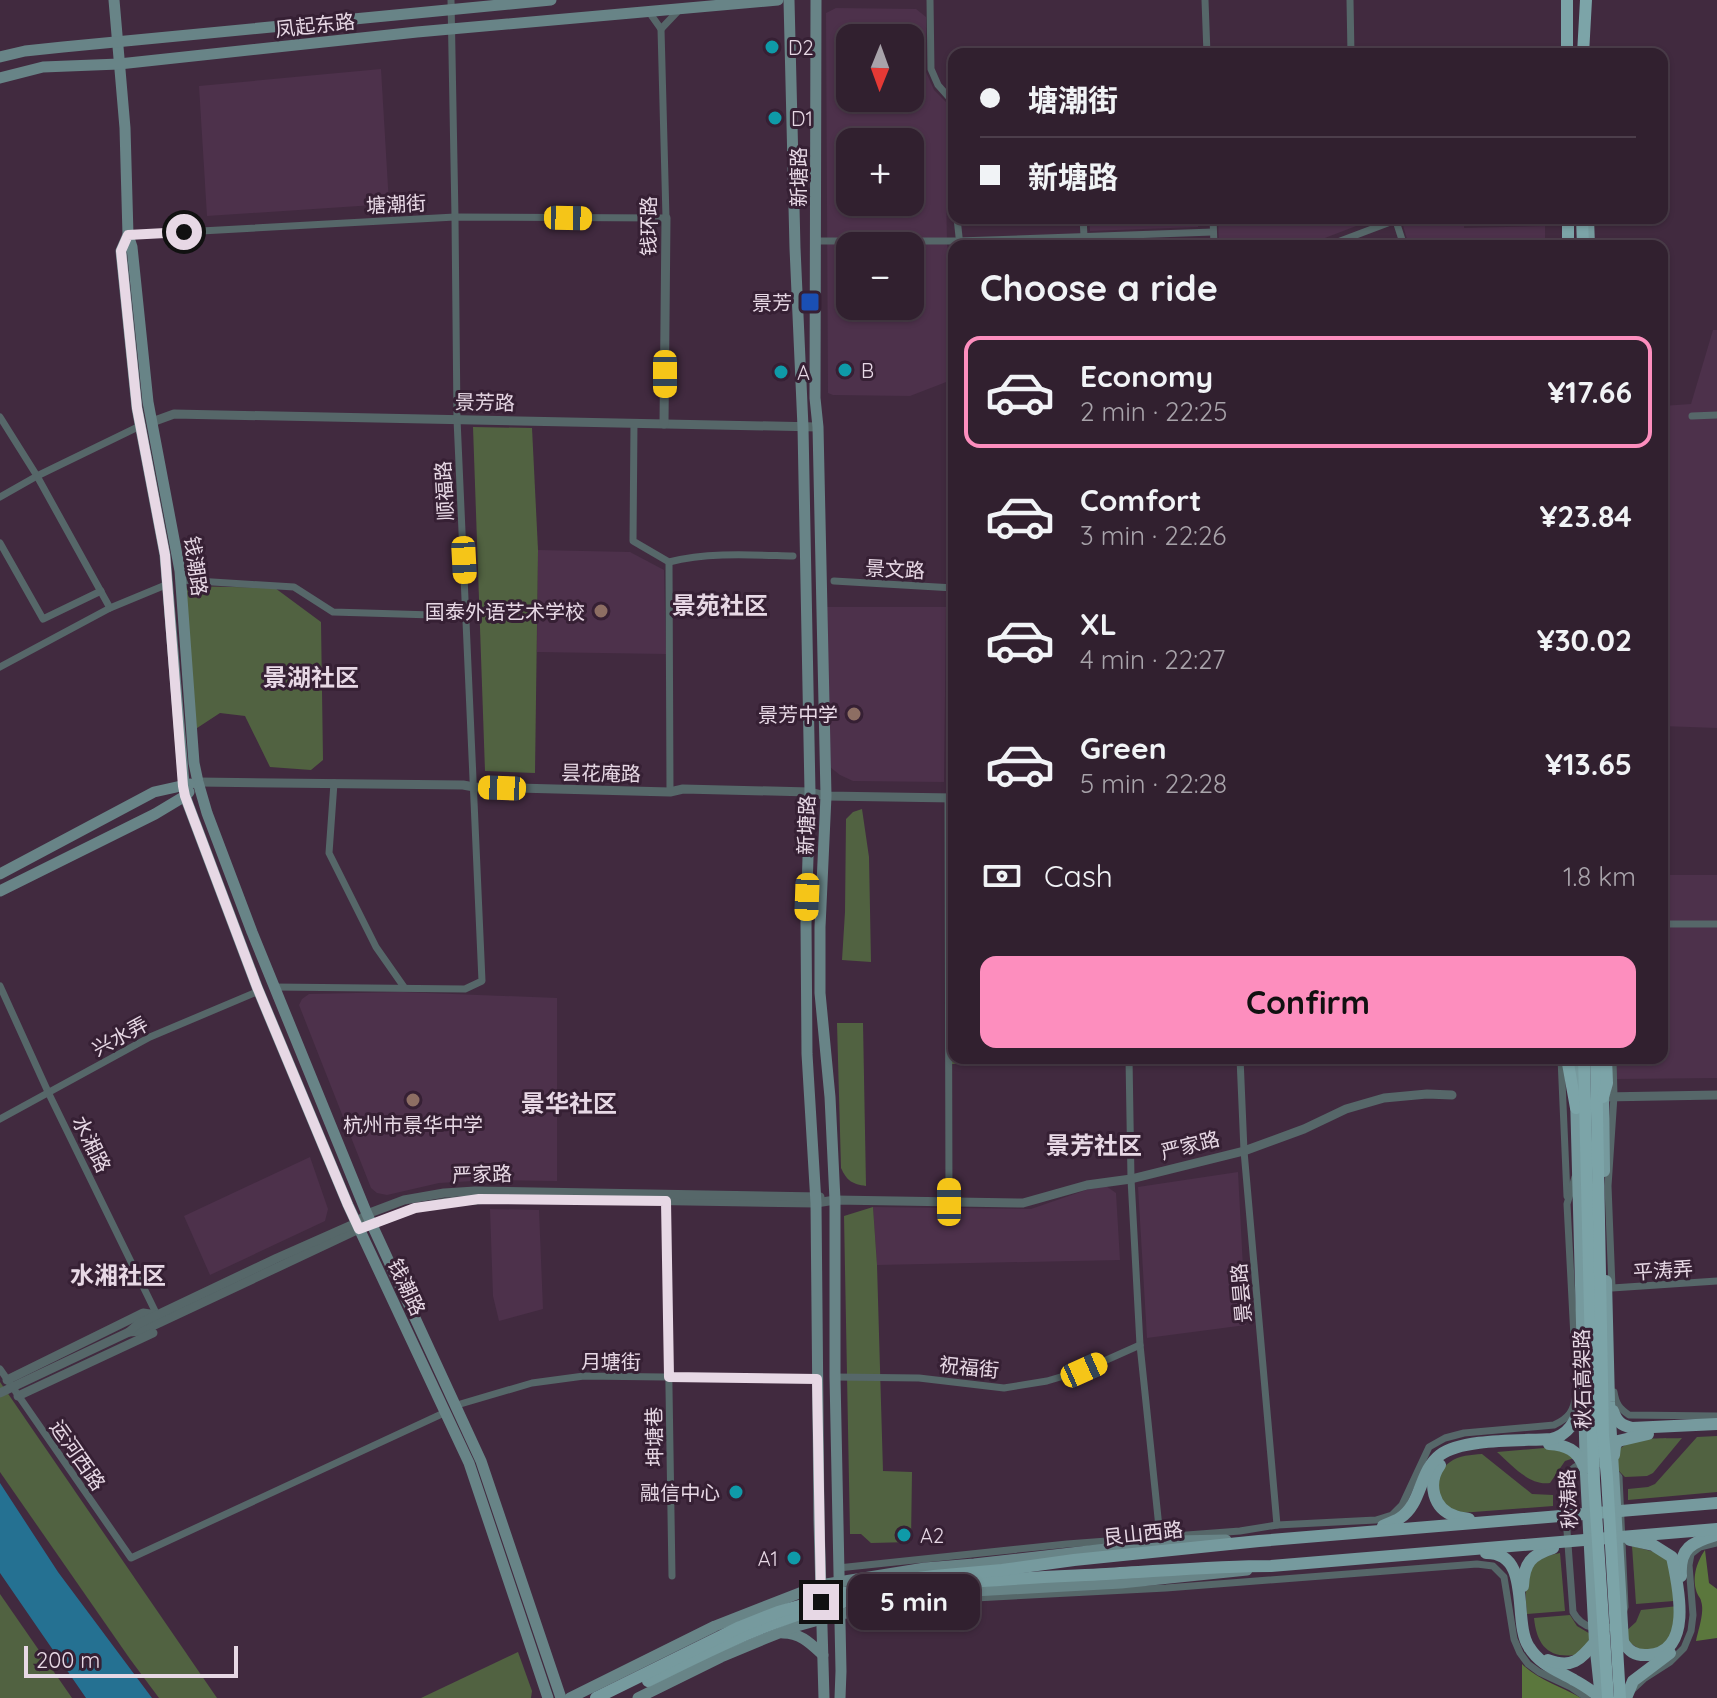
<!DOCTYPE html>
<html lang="en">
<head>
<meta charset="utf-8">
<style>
	:root { --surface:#31202f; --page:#392837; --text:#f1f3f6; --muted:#a8a3aa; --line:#4c3e4b; --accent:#fd8ebe }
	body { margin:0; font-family:Quicksand,"Noto Sans SC",sans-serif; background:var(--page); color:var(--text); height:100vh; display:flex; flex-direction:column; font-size:30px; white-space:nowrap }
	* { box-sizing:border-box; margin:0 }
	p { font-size:26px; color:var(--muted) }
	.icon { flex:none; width:44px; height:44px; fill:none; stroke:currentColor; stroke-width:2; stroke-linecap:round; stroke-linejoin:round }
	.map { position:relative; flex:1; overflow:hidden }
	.details { position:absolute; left:948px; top:240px; width:720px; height:824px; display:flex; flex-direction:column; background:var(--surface); border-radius:16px; box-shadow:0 2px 6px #0004,0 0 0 2px var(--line) }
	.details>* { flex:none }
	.top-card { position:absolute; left:948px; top:48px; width:720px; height:176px; border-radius:16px; box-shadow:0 2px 6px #0004,0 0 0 2px var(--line); display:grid; align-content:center; height:176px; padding:0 32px; background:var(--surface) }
	.needle { width:52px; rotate:181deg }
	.controls { position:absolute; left:836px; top:24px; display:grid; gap:16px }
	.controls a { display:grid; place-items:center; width:88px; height:88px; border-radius:16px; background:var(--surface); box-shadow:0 2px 6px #0004,0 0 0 2px var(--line); font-size:40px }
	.scale { position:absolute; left:24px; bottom:20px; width:214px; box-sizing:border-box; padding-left:8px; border:4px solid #e7d8e5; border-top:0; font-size:22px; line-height:28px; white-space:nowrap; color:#e7d8e5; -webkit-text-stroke:6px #362034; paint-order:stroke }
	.end { position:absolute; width:36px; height:36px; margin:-18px; border:10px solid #e7d8e5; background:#111; box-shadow:0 0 0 4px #111 }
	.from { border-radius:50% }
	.bubble { position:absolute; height:56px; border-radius:16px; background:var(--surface); box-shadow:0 2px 6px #0004,0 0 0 2px var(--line); font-size:26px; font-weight:700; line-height:56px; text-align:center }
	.car { position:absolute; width:24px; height:48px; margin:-24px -12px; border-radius:10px; box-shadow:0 0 6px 2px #0007; background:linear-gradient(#f5c518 24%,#345 0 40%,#f5c518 0 76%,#345 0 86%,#f5c518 0) }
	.top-card b { display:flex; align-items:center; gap:28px; height:76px; font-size:30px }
	.top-card b+b { border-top:2px solid var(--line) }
	.top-card i { width:20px; height:20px; background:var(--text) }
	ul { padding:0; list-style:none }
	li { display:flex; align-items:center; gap:24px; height:112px; margin:0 16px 12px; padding:0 16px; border:4px solid transparent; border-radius:16px }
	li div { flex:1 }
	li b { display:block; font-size:30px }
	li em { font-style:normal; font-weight:700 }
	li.on { border-color:var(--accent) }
	li>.icon { width:72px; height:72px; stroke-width:1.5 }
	h2 { padding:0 32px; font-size:36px; line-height:96px }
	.pay { display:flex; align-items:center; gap:20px; height:88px; padding:0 32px; font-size:30px }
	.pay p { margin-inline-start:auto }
	.action { display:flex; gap:16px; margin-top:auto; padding:16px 32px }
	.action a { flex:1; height:92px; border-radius:16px; background:var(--accent); color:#111; font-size:32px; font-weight:700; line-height:92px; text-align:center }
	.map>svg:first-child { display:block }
	.built { fill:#4d314b; fill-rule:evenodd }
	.green { fill:#516241 }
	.forest { fill:#5b773d }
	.water { fill:#257192 }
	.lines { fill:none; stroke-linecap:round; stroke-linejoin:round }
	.minor { stroke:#566769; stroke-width:7 }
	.tertiary { stroke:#566769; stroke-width:9 }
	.secondary { stroke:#688487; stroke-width:11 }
	.primary { stroke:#769a9e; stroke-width:12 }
	.trunk { stroke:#7ca4a8; stroke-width:12 }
	.route { stroke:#e7d8e5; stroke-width:10 }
	.culture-dot { fill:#0f9aa8; stroke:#362034; stroke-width:3 }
	.transit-dot { fill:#1a4fb4; stroke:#362034; stroke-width:3 }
	.education-dot { fill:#8d6e63; stroke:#362034; stroke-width:3 }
	.labels { text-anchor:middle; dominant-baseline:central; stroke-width:6; stroke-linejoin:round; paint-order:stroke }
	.street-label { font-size:20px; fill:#e7d8e5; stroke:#362034 }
	.poi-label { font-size:20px; fill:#e7d8e5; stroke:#362034; text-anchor:start }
	.quarter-label { font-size:24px; font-weight:bold; fill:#e7d8e5; stroke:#362034 }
</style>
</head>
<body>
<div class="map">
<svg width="1717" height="1698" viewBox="0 0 1717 1698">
	<rect width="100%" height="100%" fill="#412a3f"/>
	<g class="built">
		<path d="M836 8 916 9 926 17V72L934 90 954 110V168L946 185 947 245 954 276V379L910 396 833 395 828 393 826 13ZM850 38H910V98H850ZM850 142H910V202H850ZM850 246H910V306H850Z"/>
		<polygon points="381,69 389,204 207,216 199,86"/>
		<polygon points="1089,218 1198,218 1198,227 1090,231"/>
		<polygon points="1218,218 1377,218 1304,246 1219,246"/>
		<polygon points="1413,218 1464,218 1464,228 1545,226 1545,246 1409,246 1402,222"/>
		<polygon points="1713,330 1717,330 1717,728 1662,726 1662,406 1691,404"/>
		<polygon points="538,550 630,552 664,570 666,654 537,652"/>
		<polygon points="827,607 946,607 944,782 853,781 840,775 830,767"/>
		<polygon points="1662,875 1717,875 1717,1078 1617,1079 1617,1058 1662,1058"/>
		<polygon points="402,992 557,998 557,1181 491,1180 439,1183 387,1195 377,1193 371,1188 299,1005 302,999 309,994"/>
		<rect x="1014" y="1058" width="106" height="5"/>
		<polygon points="310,1157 328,1209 325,1221 210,1275 184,1216"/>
		<polygon points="1238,1172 1246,1325 1147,1338 1138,1187"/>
		<polygon points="1106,1186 1116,1193 1120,1260 877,1265 873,1207 1031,1209 1086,1190"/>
		<polygon points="490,1209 539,1210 543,1309 499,1321 493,1296"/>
	</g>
	<g class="green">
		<polygon points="473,427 532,428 538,550 535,773 485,771"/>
		<polygon points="183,586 275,588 321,622 323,760 311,770 270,767 245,716 220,713 191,732"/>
		<polygon points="862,809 869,857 871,962 842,960 845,912 846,819 853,812"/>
		<polygon points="952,969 954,969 954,1058 1009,1058 1009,1062 951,1064"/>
		<path d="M837 1023H863L866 1186C852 1184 847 1181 841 1168Z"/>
		<polygon points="873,1207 877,1265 883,1471 912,1472 911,1542 871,1543 861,1534 850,1534 844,1216"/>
		<polygon points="0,1382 217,1698 159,1698 130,1659 0,1472"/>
		<polygon points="1717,1436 1717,1492 1628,1500 1628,1489 1648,1487 1655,1484 1697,1437"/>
		<path d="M1682 1438 1653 1473 1647 1476 1625 1477 1618 1470 1617 1452C1630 1435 1662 1439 1682 1438Z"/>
		<path d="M1556 1447 1574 1458 1565 1461 1550 1483C1529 1486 1512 1465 1497 1452Z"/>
		<path d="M1482 1454 1532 1494 1553 1495V1506L1460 1513C1437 1506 1429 1477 1450 1462 1459 1455 1471 1455 1482 1454Z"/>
		<polygon points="1632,1546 1662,1554 1669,1563 1674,1601 1636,1604"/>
		<path d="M1560 1553 1565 1611 1527 1614C1524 1583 1523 1559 1560 1553Z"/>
		<polygon points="0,1594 72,1698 0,1698"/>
		<polygon points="1678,1606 1679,1622 1667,1643 1652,1650 1639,1649 1629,1642 1624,1633 1636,1622 1641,1610"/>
		<path d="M1570 1615 1577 1626 1592 1635 1580 1654C1551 1660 1537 1648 1534 1618Z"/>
		<polygon points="518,1652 532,1691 531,1698 421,1698"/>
	</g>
	<g class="forest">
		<path d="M1705 1550 1709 1583 1717 1589V1638L1696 1641C1698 1630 1705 1612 1701 1601 1701 1599 1699 1597 1698 1595 1691 1580 1696 1563 1705 1550Z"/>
		<path d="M1522 1664C1538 1680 1561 1686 1581 1698H1522Z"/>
	</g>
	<polygon class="water" points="0,1483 58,1572 152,1698 86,1698 0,1573"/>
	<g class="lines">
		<g class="minor">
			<polyline points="930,0 931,69 938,85 954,103"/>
			<polyline points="1205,0 1207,54"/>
			<polyline points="1350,0 1351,54"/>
			<polyline points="661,29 679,10"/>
			<polyline points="957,218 960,246"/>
			<polyline points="1083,218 1084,236"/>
			<polyline points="1213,218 1214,246"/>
			<polyline points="1395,218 1404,246"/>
			<polyline points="128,235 455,217 666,218 661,29 649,12"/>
			<polyline points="816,241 958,241 1213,232"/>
			<polyline points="1327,246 1401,218"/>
			<polyline points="1692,416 1717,415"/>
			<polyline points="0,417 37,476 110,608"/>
			<path d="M634 423 633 541 669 562C709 552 752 555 793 556"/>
			<polyline points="0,497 37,476 142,425"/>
			<polyline points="0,543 43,619 101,591"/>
			<polyline points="669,562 670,792"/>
			<polyline points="181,580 294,587 333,612 466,616"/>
			<polyline points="834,581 954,588"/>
			<polyline points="0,667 110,608 168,584"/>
			<polyline points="334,783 329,853 376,947 404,987"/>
			<polyline points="948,798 949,1202"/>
			<polyline points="1662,924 1717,924"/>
			<polyline points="0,986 49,1094 157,1315"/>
			<polyline points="274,987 465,989 482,981 457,419 455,217 451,0"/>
			<polyline points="1129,1058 1131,1179 1140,1345 1160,1537"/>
			<polyline points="1240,1058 1244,1151 1277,1525"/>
			<polyline points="1561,1058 1567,1196"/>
			<polyline points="0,1119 150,1037 259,991"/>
			<polyline points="1575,1177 1567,1204 1577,1395"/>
			<polyline points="666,1201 672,1576"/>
			<polyline points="1612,1287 1608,1186 1614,1096 1613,1058"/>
			<polyline points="1612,1288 1717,1281"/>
			<polyline points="0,1369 131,1558 446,1412"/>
			<polyline points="835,1377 919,1378 1004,1388 1047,1381 1084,1370 1140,1345"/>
			<path d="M1614 1392C1616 1404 1619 1408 1629 1415L1717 1416"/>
			<polyline points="457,1405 532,1383 584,1376 817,1379"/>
			<path d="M1592 1462 1609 1465 1619 1477 1625 1607 1619 1625C1601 1630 1583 1631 1573 1612L1564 1490C1569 1470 1570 1465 1592 1462Z"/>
			<path d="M838 1568 1067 1544 1240 1531 1277 1525 1376 1520 1392 1515 1402 1505 1429 1447 1445 1438 1464 1433 1554 1425C1569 1418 1574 1411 1576 1394"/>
			<polyline points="956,1599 1166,1588 1477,1564 1493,1566 1504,1577 1514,1639 1520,1653 1528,1664 1539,1672 1571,1687 1587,1698"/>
			<polyline points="1631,1691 1645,1678 1670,1662 1684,1648 1691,1631 1693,1615 1689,1565 1691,1554 1700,1547 1717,1543"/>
		</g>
		<g class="tertiary">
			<polyline points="152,422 174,414 818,427"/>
			<polyline points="664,424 666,218"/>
			<polyline points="198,782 463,785 474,787 670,792 683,789 810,792 826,796 954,798"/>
			<polyline points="1603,1097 1717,1095"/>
			<polyline points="129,1332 142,1331 359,1229 415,1208 448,1202 503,1198 816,1203 835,1200 1023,1203 1087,1185 1131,1179 1244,1151 1304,1129 1346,1109 1384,1098 1427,1094 1452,1095"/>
			<polyline points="7,1380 143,1313 157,1315"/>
			<polyline points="0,1393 129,1332 138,1324 157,1315 277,1258 356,1223 367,1214 404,1200 444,1193 475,1191 820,1197"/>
			<polyline points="18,1396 153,1333"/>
		</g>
		<g class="secondary">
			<polyline points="114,0 125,128 128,235 132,247 148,402 180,571 194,763 198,782 207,813 252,932 367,1214 481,1461 561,1698"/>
			<polyline points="789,0 795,248 803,427 810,792 806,923 807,1054 816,1203 819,1521 824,1698"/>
			<polyline points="816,0 815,398 818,427 826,796 820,927 820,993 830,1097 835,1200 835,1377 841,1671 840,1698"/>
			<polyline points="0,57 25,51 63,47 551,0"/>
			<polyline points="0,78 43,67 119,64 417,32 778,0"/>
			<polyline points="128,235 121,251 137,408 165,555 185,796 257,987 348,1205 469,1463 548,1698"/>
			<polyline points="0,874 154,792 190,784"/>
			<polyline points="0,891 155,814 185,796 189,792"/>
			<path d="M783 1633C801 1633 811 1644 823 1655"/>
			<polyline points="570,1698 715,1626 820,1585 925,1568 974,1564 1176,1541 1226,1540"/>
			<polyline points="638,1698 721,1657 764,1639 797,1626 840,1614 974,1591 1121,1583 1247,1570"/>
		</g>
		<g class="primary">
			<polyline points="1588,218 1589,246"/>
			<polyline points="1575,1058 1586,1474 1595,1642 1601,1698"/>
			<polyline points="1603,1089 1604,1171"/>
			<polyline points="1606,1281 1609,1402 1623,1642"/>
			<path d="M1613 1411C1617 1422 1621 1425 1632 1428L1717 1424"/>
			<path d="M1549 1444C1566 1445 1578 1450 1584 1467"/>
			<polyline points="1614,1455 1615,1446 1618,1441 1648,1434"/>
			<path d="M1440 1465C1427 1483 1433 1509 1455 1516 1460 1518 1465 1518 1469 1519"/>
			<path d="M1383 1526C1388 1523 1395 1522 1400 1518 1422 1504 1419 1471 1440 1455 1462 1438 1522 1441 1551 1439 1569 1435 1575 1421 1582 1405"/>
			<path d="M1486 1553C1533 1552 1512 1622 1529 1647 1540 1665 1557 1670 1574 1680 1582 1684 1589 1689 1596 1694L1597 1698"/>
			<path d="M1681 1576C1679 1548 1692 1542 1716 1535"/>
			<path d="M1523 1586C1524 1563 1531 1555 1553 1548"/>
			<path d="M1622 1640C1628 1651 1635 1656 1648 1655 1694 1653 1678 1585 1672 1557L1653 1545 1630 1540"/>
			<path d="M1548 1660C1572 1669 1580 1660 1595 1642"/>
			<path d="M648 1681C702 1654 758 1626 816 1609 911 1581 1009 1579 1106 1574 1161 1571 1216 1566 1271 1566L1717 1529"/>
			<polyline points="596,1698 740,1627 778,1612 880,1583 934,1576 1002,1570 1074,1560 1259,1541 1717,1503"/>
			<polyline points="1626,1698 1633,1681 1670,1653"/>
		</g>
		<g class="trunk">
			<polyline points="1567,0 1567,54"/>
			<polyline points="1583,54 1586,0"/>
			<polyline points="1568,218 1568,246"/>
			<polyline points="1582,218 1583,246"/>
			<polyline points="1567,1058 1576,1108"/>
			<polyline points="1584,1058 1594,1481 1608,1698"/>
			<polyline points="1596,1058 1603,1435 1607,1478 1620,1698"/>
			<polyline points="1603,1097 1607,1083 1606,1058"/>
		</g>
	</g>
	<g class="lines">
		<polyline class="route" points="184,232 128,235 121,251 137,408 165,555 183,786 185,796 257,987 348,1205 359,1229 415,1208 479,1199 666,1201 669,1377 817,1379 821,1602"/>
	</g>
	<g class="culture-dot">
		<circle cx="772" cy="47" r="8"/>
		<circle cx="775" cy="118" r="8"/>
		<circle cx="845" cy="370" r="8"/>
		<circle cx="781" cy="372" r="8"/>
		<circle cx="736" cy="1492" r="8"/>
		<circle cx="904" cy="1535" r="8"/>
		<circle cx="794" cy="1558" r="8"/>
	</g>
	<rect class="transit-dot" x="800" y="292" width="20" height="20" rx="4"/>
	<g class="education-dot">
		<circle cx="601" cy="611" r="8"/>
		<circle cx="854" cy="714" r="8"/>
		<circle cx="413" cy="1100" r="8"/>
	</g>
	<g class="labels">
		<g class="street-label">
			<text transform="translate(315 25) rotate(-6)">凤起东路</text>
			<text transform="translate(798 177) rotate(-90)">新塘路</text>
			<text transform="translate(396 204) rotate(-3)">塘潮街</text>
			<text transform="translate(648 226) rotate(-90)">钱环路</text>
			<text transform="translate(485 402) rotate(1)">景芳路</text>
			<text transform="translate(444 491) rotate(-93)">顺福路</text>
			<text transform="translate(196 566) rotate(82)">钱潮路</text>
			<text transform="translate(895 569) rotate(3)">景文路</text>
			<text transform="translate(601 773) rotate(1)">昙花庵路</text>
			<text transform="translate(806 825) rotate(-88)">新塘路</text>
			<text transform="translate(120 1036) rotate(-28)">兴水弄</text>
			<text transform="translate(92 1144) rotate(64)">水湘路</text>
			<text transform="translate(1190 1145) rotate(-14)">严家路</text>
			<text transform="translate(482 1174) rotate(-2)">严家路</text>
			<text transform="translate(1663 1270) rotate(-4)">平涛弄</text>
			<text transform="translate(407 1287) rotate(65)">钱潮路</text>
			<text transform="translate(1241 1293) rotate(-95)">景昙路</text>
			<text x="611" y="1361">月塘街</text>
			<text transform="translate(969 1367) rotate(6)">祝福街</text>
			<text transform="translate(1582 1379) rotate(-91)">秋石高架路</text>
			<text transform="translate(654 1437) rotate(-91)">坤塘巷</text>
			<text transform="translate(78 1455) rotate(55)">运河西路</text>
			<text transform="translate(1568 1499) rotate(-93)">秋涛路</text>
			<text transform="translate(1143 1533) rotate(-6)">艮山西路</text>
		</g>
		<g class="poi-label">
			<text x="788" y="47">D2</text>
			<text x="791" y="118">D1</text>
			<text x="792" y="302" text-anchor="end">景芳</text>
			<text x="861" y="370">B</text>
			<text x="797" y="372">A</text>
			<text x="585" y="611" text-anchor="end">国泰外语艺术学校</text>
			<text x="838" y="714" text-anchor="end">景芳中学</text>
			<text x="413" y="1124" text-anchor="middle">杭州市景华中学</text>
			<text x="720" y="1492" text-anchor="end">融信中心</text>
			<text x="920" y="1535">A2</text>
			<text x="778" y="1558" text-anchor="end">A1</text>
		</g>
		<g class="quarter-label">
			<text x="720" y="605">景苑社区</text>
			<text x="311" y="677">景湖社区</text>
			<text x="569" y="1103">景华社区</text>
			<text x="1094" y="1145">景芳社区</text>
			<text x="118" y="1275">水湘社区</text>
		</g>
	</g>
</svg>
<div class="controls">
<a><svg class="needle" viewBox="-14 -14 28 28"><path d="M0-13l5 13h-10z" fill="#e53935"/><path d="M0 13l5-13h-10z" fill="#a8a3aa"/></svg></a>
<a>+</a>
<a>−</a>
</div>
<div class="scale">200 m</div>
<i class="end from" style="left:184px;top:232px"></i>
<i class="end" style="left:821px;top:1602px"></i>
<div class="bubble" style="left:848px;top:1574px;width:132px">5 min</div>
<i class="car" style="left:568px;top:218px;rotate:91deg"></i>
<i class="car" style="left:665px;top:374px;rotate:180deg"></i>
<i class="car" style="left:464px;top:560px;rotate:177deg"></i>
<i class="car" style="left:502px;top:788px;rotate:272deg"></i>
<i class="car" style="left:807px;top:897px;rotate:182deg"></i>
<i class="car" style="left:949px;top:1202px;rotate:0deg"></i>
<i class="car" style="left:1084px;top:1370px;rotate:66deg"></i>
<div class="top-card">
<b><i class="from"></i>塘潮街</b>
<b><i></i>新塘路</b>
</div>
<section class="details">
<h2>Choose a ride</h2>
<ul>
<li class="on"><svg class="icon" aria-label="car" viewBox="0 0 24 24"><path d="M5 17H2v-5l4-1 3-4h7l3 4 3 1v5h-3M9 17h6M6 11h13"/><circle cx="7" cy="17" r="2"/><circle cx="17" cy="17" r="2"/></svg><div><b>Economy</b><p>2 min · 22:25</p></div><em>¥17.66</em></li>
<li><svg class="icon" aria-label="car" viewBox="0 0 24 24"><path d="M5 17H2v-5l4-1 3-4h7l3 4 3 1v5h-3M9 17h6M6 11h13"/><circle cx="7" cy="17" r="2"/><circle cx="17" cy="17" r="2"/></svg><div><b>Comfort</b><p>3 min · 22:26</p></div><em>¥23.84</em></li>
<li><svg class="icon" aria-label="car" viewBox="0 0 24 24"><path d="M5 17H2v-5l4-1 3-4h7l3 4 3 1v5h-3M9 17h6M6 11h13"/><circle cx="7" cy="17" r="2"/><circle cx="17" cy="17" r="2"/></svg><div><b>XL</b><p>4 min · 22:27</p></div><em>¥30.02</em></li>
<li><svg class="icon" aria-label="car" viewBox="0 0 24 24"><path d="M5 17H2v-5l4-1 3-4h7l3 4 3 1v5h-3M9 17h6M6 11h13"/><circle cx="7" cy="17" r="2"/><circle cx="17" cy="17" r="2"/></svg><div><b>Green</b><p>5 min · 22:28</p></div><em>¥13.65</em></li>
</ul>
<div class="pay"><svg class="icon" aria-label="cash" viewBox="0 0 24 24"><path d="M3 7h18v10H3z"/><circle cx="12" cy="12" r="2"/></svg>Cash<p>1.8 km</p></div>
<div class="action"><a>Confirm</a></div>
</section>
</div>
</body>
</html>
